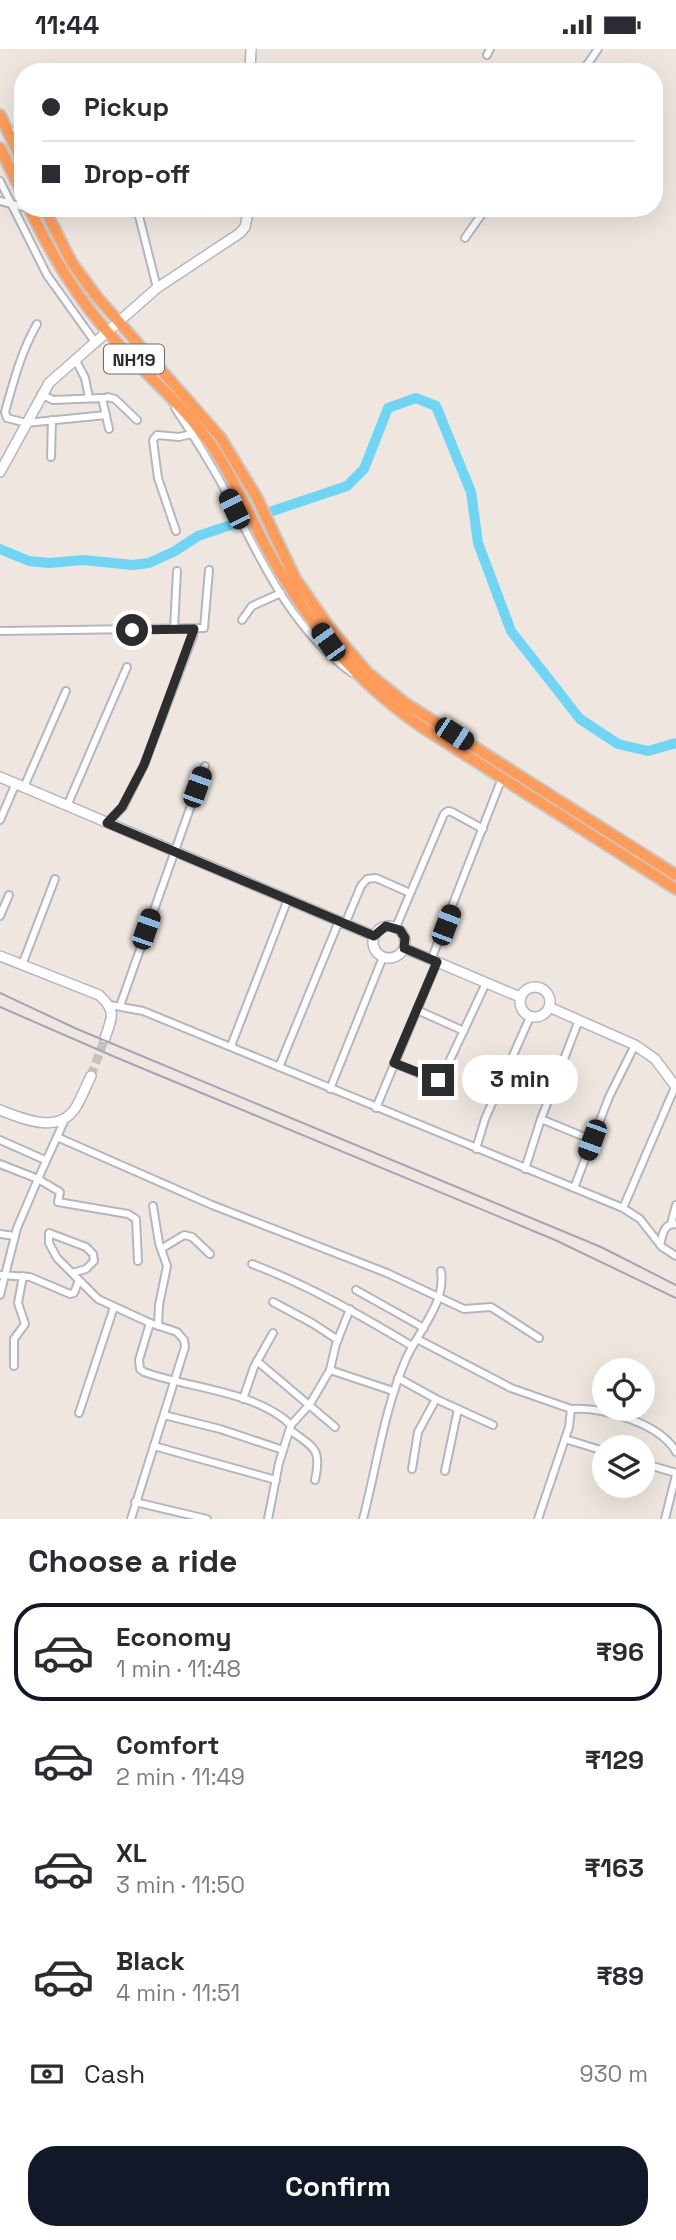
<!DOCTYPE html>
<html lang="en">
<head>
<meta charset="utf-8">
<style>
	:root { --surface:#fff; --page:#f2f2f3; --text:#2b2b33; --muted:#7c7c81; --line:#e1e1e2; --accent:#111827 }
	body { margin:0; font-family:"Space Grotesk",sans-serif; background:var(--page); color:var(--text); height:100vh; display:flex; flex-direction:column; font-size:26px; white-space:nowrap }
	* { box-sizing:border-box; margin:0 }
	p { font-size:23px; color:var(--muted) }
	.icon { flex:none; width:38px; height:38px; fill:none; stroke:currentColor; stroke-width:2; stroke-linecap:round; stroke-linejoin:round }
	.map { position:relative; height:1470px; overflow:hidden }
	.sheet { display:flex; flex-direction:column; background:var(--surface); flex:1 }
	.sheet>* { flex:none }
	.top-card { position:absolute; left:14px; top:14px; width:649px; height:154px; border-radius:28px; box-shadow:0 7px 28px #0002; display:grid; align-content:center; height:154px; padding:0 28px; background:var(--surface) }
	.buttons { position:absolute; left:592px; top:1309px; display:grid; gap:14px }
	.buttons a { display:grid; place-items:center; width:63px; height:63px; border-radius:50%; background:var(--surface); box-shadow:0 7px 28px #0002; font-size:35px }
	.end { position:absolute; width:32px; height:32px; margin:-16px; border:9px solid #2d2d2d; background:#fff; box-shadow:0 0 0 4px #fff }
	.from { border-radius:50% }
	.bubble { position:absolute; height:49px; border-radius:24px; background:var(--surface); box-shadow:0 7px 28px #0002; font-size:23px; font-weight:800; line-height:49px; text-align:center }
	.car { position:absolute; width:21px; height:42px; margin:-21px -10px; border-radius:9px; box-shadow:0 0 5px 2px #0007; background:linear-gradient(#222 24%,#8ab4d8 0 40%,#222 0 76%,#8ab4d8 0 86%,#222 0) }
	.top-card b { display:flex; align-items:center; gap:24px; height:66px; font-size:26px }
	.top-card b+b { border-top:2px solid var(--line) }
	.top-card i { width:18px; height:18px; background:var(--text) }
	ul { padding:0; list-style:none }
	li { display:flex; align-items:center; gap:21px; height:98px; margin:0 14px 10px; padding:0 14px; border:4px solid transparent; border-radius:28px }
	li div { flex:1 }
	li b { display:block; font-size:26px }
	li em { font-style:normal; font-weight:800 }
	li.current { border-color:var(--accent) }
	li>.icon { width:63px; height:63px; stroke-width:1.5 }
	h2 { padding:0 28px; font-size:32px; line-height:84px }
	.pay { display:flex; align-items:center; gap:18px; height:77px; padding:0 28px; font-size:26px }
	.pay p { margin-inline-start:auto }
	.action { display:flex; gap:14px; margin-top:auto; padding:14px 28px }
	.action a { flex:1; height:80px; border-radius:28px; background:var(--accent); color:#fff; font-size:28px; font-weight:800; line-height:80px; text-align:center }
	.status { display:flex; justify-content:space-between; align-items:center; height:49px; padding:0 35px; background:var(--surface); direction:ltr }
	.status svg { height:19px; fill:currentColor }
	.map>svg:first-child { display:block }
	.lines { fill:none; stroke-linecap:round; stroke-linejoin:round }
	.river { stroke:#6ed5f4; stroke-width:10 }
	.secondary-tunnel { stroke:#c8c2bb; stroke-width:9; stroke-dasharray:9 4.5; stroke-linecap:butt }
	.street-casing { stroke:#b3b6c1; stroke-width:10 }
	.secondary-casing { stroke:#b3b6c1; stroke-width:12 }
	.highway-casing { stroke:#c8c8c8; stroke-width:14 }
	.street { stroke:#fff; stroke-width:6 }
	.secondary { stroke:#fff; stroke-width:9 }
	.highway { stroke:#ff9c59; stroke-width:10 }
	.rail { stroke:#a1a5b8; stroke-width:2 }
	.route { stroke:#2d2d2d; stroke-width:9 }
	.labels { text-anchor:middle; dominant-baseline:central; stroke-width:5; stroke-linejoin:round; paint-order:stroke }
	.shield { fill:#fff; stroke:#6c6c6c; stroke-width:2 }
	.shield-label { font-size:18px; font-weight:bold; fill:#2d2d2d }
</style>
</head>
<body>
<div class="status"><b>11:44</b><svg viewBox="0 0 49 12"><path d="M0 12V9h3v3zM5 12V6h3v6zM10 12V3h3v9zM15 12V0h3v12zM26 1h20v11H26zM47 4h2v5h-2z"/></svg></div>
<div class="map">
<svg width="676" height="1470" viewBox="0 0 676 1470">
	<rect width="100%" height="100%" fill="#efe7df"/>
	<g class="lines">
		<polyline class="river" points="0,500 29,512 49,514 83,511 133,516 149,514 175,502 198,487 347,437 364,420 388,359 416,349 436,357 471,443 478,494 511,582 580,670 618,695 648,702 676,694"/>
		<polyline class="secondary-tunnel" points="91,1027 105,989"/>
		<g class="street-casing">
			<g id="street">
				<polyline points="487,6 490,0"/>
				<polyline points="582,23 598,0"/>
				<polyline points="8,81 23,87"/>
				<polyline points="0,132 47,226 95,293"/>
				<polyline points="0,152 23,158"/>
				<polyline points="137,159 157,239"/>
				<polyline points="465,189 486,159"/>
				<path d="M37 275C21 303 14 331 5 363L7 369 26 374 106 366"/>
				<polyline points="75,310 85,329 89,349"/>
				<polyline points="41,345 53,351 102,349 109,380"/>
				<polyline points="103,350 108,348 115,350 137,371"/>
				<path d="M175 359C193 386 210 413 225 441 259 507 290 579 352 624"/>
				<polyline points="51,408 52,371"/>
				<polyline points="176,482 158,429 153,391 157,386 179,388 192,385"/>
				<polyline points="242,571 252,557 281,544"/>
				<polyline points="174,580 177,522"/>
				<polyline points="0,582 204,579 209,521"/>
				<polyline points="24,738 66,642"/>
				<polyline points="67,757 127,618"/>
				<polyline points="0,771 16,734"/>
				<polyline points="107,774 123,758 144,716 193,587 194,580"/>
				<polyline points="0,867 9,846"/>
				<polyline points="345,875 361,837 367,830 376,829 410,844"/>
				<polyline points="396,878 444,765 448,762 452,763 483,780"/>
				<polyline points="431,911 502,729"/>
				<polyline points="22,916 55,830"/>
				<polyline points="110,956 143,962 623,1159 640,1170 662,1198 676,1207"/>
				<polyline points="120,957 205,717"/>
				<polyline points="417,961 464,982"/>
				<polyline points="231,997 288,850"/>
				<polyline points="394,1014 434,1031 442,1028 486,934"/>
				<polyline points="279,1018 339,872"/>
				<polyline points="330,1040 383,908"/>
				<polyline points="376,1059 437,913"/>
				<polyline points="66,1068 38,1130 60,1143 58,1153 128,1165 136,1170 138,1212"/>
				<polyline points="541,1070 592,1091"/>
				<polyline points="57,1088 212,1156 387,1224 464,1260 491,1258 539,1289"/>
				<polyline points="0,1091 45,1111"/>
				<polyline points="476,1100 485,1070 530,968"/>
				<polyline points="0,1115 38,1130 17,1179 0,1246"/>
				<polyline points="525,1120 541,1070 579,971"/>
				<polyline points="574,1139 609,1048 635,996"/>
				<polyline points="153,1157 159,1194 167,1217 159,1256 158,1277"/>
				<polyline points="623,1159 675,1038"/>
				<polyline points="671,1175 676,1156"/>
				<polyline points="0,1185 15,1187"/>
				<path d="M660 1196C663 1185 663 1175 676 1175"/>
				<polyline points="161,1200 184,1186 192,1188 210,1205"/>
				<path d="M252 1215C308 1236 360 1266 412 1297"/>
				<polyline points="72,1224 86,1220 94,1212 93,1205 86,1198 49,1184 49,1194 57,1209 98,1250 150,1274 177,1283 184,1291 185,1298 131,1470"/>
				<polyline points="0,1226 30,1228 70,1245 74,1244 79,1231"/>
				<polyline points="356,1241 424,1279"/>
				<polyline points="273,1253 312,1274 338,1291"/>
				<path d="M150 1274 139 1311 140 1320 144 1323C188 1339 256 1342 291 1376L279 1414 268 1470"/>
				<polyline points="417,1290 511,1339 571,1360 569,1378 538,1470"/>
				<polyline points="257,1312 335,1378"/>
				<polyline points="14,1317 14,1290 25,1275 18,1254 23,1227"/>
				<polyline points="330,1321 336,1295 350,1260"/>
				<polyline points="398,1329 436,1350 493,1376"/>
				<polyline points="243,1350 254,1318 273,1284"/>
				<path d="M571 1360C603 1358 660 1374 676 1403"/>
				<polyline points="79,1364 114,1258"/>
				<polyline points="164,1366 220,1380 283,1401"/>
				<polyline points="291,1376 310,1355 330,1321 393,1342"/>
				<path d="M290 1381C314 1399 322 1399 315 1431"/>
				<polyline points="565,1390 604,1402"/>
				<polyline points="154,1397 276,1431"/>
				<polyline points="642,1414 676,1424"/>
				<polyline points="412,1420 418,1383 436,1350"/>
				<polyline points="445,1422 458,1360"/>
				<polyline points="135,1453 207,1470"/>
				<path d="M363 1470C377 1416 384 1361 406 1310 419 1281 446 1254 441 1222"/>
				<polyline points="665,1470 676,1426"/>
			</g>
		</g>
		<g class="secondary-casing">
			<g id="secondary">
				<polyline points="250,23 251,0"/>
				<polyline points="0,423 49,334 157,239 240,184 245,178 249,159"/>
				<polyline points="0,728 374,887"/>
				<circle cx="389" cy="893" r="16"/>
				<polyline points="404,899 520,948"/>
				<path d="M0 907 99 946C117 962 112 968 105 989"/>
				<circle cx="535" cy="953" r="15"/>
				<polyline points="549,958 635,996 655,1010 676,1038"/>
				<path d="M0 1061C23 1070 59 1086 76 1058 82 1048 86 1037 91 1027"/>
			</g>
		</g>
		<g class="highway-casing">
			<g id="highway">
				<polyline points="0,66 23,114"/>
				<polyline points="0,99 23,146"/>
				<path d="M29 159C50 203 73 243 105 280 139 320 182 354 212 397 234 429 249 466 267 500 307 573 353 631 422 678L676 840"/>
				<polyline points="44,159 72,214 97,248 220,388 257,449 295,529 329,578 367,623 405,654 676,826"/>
			</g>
		</g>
		<use href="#street" class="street"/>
		<use href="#secondary" class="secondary"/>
		<use href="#highway" class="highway"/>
		<g class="rail">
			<polyline points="0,944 77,980 601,1198 676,1236"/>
			<polyline points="0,958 115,1008 555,1191 676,1249"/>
		</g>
	</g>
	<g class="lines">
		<polyline class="route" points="132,581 194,580 144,716 122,758 107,774 374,887 386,877 400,881 405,889 404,899 437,913 394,1014 438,1031"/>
	</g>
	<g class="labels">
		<rect class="shield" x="104" y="295.5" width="60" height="29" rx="5"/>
		<g class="shield-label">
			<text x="134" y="310">NH19</text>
		</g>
	</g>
</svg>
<div class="buttons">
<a><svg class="icon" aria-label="locate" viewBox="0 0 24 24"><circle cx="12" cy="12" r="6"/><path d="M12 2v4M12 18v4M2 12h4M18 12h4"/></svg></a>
<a><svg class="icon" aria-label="layers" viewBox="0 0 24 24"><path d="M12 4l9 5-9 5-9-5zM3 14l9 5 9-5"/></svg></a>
</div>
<i class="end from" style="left:132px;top:581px"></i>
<i class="end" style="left:438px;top:1031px"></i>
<div class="bubble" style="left:462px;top:1006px;width:116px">3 min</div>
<i class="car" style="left:234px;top:460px;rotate:334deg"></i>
<i class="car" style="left:328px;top:593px;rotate:324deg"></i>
<i class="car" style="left:454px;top:685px;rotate:123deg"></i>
<i class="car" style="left:197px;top:738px;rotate:20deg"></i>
<i class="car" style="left:446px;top:876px;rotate:21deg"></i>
<i class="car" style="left:146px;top:880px;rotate:19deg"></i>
<i class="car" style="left:592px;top:1091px;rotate:200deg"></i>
<div class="top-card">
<b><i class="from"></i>Pickup</b>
<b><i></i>Drop-off</b>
</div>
</div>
<section class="sheet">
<h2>Choose a ride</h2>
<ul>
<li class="current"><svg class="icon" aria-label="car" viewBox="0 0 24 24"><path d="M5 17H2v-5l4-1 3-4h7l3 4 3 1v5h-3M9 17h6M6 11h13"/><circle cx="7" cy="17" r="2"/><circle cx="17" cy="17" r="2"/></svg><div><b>Economy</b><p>1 min · 11:48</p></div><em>₹96</em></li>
<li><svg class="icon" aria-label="car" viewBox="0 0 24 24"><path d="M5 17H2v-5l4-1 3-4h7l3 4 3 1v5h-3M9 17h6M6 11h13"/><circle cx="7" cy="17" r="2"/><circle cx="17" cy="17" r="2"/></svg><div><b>Comfort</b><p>2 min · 11:49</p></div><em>₹129</em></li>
<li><svg class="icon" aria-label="car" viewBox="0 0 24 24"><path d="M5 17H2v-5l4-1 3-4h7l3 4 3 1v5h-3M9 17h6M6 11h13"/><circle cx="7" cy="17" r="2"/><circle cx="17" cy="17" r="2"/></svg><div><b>XL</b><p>3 min · 11:50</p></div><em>₹163</em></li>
<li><svg class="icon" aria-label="car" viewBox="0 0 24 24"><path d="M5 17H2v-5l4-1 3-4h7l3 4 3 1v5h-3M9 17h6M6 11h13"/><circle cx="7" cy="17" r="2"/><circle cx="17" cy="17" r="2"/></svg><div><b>Black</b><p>4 min · 11:51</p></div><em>₹89</em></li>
</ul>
<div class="pay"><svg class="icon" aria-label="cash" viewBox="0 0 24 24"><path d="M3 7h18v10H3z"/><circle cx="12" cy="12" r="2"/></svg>Cash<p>930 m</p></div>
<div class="action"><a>Confirm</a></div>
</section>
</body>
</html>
